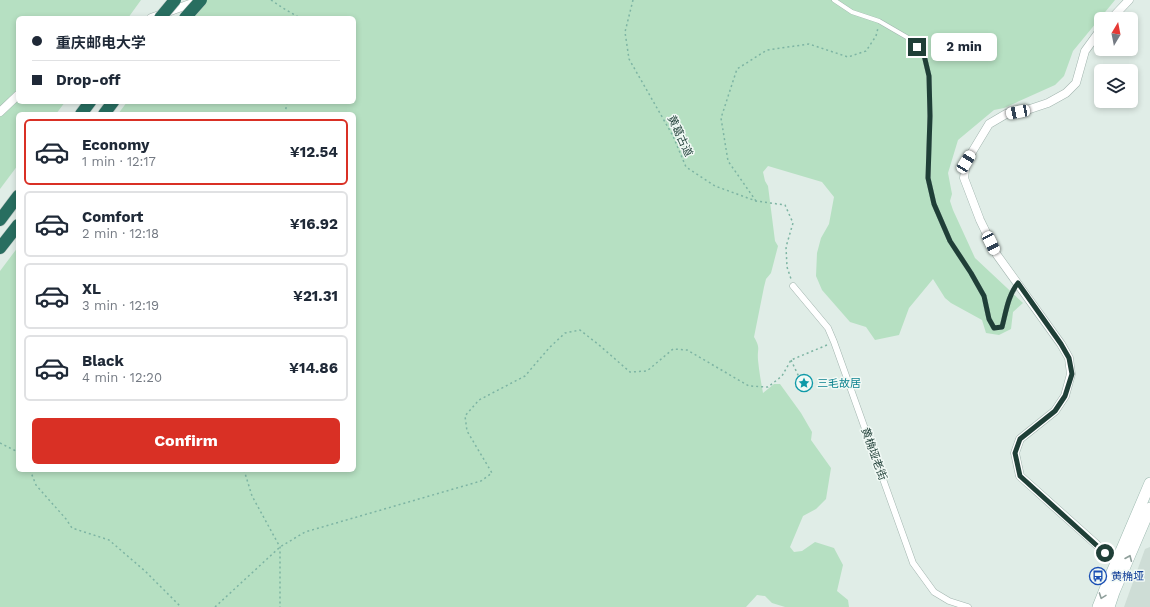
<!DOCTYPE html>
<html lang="en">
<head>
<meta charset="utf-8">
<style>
	:root { --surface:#fff; --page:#f6f6f7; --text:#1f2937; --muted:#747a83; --line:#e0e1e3; --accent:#d93025 }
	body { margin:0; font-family:"Work Sans","Noto Sans SC",sans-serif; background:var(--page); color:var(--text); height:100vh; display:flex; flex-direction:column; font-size:15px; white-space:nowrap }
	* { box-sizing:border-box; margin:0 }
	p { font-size:13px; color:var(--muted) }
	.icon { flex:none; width:22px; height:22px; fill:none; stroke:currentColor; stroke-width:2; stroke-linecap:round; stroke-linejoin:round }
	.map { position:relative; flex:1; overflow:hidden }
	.drawer { position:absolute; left:16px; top:112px; width:340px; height:360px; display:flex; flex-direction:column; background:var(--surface); border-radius:6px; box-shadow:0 2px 6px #0003 }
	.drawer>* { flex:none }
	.top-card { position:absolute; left:16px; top:16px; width:340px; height:88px; border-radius:6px; box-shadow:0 2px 6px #0003; display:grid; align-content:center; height:88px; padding:0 16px; background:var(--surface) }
	.needle { width:26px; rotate:10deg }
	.tools { position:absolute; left:1094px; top:12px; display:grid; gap:8px }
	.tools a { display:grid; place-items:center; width:44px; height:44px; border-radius:6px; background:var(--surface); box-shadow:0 2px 6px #0003; font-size:20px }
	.end { position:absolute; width:18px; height:18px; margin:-9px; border:5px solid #1f3f37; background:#fff; box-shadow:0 0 0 2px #fff }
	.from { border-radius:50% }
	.bubble { position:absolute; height:28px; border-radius:6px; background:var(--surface); box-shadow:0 2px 6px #0003; font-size:13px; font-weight:700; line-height:28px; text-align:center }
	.car { position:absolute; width:12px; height:24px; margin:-12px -6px; border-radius:5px; box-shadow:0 0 3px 1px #0007; background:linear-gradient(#fff 24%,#345 0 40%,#fff 0 76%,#345 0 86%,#fff 0) }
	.top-card b { display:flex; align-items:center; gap:14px; height:38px; font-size:15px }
	.top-card b+b { border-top:1px solid var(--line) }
	.top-card i { width:10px; height:10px; background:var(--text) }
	ul { padding:7px 0 0; list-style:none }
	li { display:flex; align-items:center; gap:12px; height:66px; margin:0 8px 6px; padding:0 8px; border:2px solid var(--line); border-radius:6px }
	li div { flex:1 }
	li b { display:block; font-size:15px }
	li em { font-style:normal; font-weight:700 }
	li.selected { border-color:var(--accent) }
	li>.icon { width:36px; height:36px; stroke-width:1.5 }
	.primary-button { display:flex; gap:8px; margin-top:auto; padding:8px 16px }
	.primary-button a { flex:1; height:46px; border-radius:6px; background:var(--accent); color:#fff; font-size:16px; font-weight:700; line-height:46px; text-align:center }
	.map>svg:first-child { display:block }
	.built { fill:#ceddd6 }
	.green { fill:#b6e0c2 }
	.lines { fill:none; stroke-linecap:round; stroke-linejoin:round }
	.service-casing { stroke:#a2b5af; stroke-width:5 }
	.pedestrian-casing { stroke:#a2b5af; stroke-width:7 }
	.minor-casing { stroke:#a2b5af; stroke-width:9 }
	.secondary-casing { stroke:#9db9b0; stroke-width:12 }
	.motorway-casing { stroke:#c0c9c7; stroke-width:13 }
	.path { stroke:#7db4a3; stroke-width:1.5; stroke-dasharray:2 3; stroke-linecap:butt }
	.service { stroke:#fff; stroke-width:4 }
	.pedestrian { stroke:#fff; stroke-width:6 }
	.minor { stroke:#fff; stroke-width:8 }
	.secondary { stroke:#fff; stroke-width:11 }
	.motorway { stroke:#286e60; stroke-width:12 }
	.motorway-bridge-casing { stroke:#c0c9c7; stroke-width:13; stroke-linecap:butt }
	.motorway-bridge { stroke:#286e60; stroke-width:12 }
	.oneway { stroke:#8f9f9b }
	.route { stroke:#1f3f37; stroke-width:5 }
	.labels { text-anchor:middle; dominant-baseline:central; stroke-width:3; stroke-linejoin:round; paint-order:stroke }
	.street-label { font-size:11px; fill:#1f3f37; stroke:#f1f9f5 }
	.culture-label { font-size:11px; fill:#0d838f; stroke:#f1f9f5; text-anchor:start }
	.transit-label { font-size:11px; fill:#164399; stroke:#f1f9f5; text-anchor:start }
</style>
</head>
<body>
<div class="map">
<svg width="1150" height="607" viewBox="0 0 1150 607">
	<rect width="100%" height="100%" fill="#e0ede7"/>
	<polygon class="built" points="1150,547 1150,607 1124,607 1145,549"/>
	<g class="green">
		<polygon points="0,0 141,0 128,18 18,18 18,102 65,102 56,114 18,114 18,165 0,189"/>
		<path d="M203 0H1115L1073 51 1064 76 1055 85 1004 108 994 110 958 140 948 173 952 194 950 201 953 210 975 258 1023 303 1013 312 1011 329 999 335 986 333 982 320 951 303 945 298 933 279 909 308 899 335 875 340 866 327 850 322 822 290 816 276 817 253 821 238 829 224 834 197 822 182 768 166 763 172 765 181 768 186 775 241 778 246 771 273 766 279 764 287 754 337C761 349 757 348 758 360 759 371 761 382 763 393L774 384H780L801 413 812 432 811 440 831 468 826 499 816 509 803 516 790 547 794 552 802 551 815 542 834 548 843 565 837 591 848 600 849 607H785L772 603 765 596 757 595 746 607H0V271L18 247V470H354V114H118L127 102H354V18H190Z"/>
	</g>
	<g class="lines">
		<g class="service-casing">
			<path id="service" d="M834 0 852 12 879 21 910 39 924 55 929 76 930 116 928 178 934 204 950 241 971 273 984 296 989 319 994 328 1002 327C1006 312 1008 295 1018 284"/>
		</g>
		<g class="pedestrian-casing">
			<polyline id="pedestrian" points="793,286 828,328 834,342 913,563 934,592 949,601 968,607"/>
		</g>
		<g class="minor-casing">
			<g id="minor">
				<polyline points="151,18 198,1"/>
				<polyline points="1111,19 1129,0"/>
				<polyline points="1101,29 1085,51 1076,83 1066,93 1048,103 1030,109 1006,114 989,124 966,162 964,178 980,220 997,255 1061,344 1069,358 1071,374 1065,396 1055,411 1020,439 1015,453 1020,476 1116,562"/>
				<polyline points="0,112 18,95"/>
			</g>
		</g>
		<g class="secondary-casing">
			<g id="secondary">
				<polyline points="1098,607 1110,577 1150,483"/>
				<polyline points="1109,607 1114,592 1150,508"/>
			</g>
		</g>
		<g class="motorway-casing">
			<g id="motorway">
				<polyline points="81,114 90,102"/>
				<polyline points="104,114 113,102"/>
				<polyline points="0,220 18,196"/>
				<polyline points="0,248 18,225"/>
			</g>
		</g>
		<g class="path">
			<polyline points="271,0 283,8 300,18"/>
			<polyline points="633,0 625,32 629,59 673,136 686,167 715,186 756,201 785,205 793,223 786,247 787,267 791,279"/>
			<polyline points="285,114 287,102"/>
			<polyline points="756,201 728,161 721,118 737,69 767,50 809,44 848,57 866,51 876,36 878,28"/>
			<polyline points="791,360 799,377"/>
			<polyline points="0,443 18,452"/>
			<polyline points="30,470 36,485 66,519 72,528 109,540 145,571 181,607"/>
			<polyline points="244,470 252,496 280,547 280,607"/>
			<polyline points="215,607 280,547 305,532 481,481 492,473 467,431 465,416 479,400 525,376 549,348 565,333 580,330 599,345 630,372 647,371 673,349 687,350 749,386 768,387 782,376 791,360 827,345"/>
		</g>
		<use href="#service" class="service"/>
		<use href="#pedestrian" class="pedestrian"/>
		<use href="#minor" class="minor"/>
		<use href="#secondary" class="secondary"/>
		<use href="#motorway" class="motorway"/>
		<g class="motorway-bridge-casing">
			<g id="motorway-bridge">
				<polyline points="160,18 175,0"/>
				<polyline points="185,18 201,0"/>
			</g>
		</g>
		<use href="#motorway-bridge" class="motorway-bridge"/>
	</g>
	<defs><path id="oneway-chevron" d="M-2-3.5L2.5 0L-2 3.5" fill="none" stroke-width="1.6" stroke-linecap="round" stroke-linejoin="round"/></defs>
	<g class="oneway">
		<use href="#oneway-chevron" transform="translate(1129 558) rotate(-67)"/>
		<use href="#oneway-chevron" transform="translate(1102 596) rotate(110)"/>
	</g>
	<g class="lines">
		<path class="route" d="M917 47 924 55 929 76 930 116 928 178 934 204 950 241 971 273 984 296 989 319 994 328 1002 327C1006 312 1008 295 1018 283L1061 344 1069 358 1072 374 1065 396 1055 411 1020 439 1015 453 1020 476 1105 553"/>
	</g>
	<defs>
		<g id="sight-ring" transform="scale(0.9)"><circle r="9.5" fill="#f1f9f5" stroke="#0f9aa8" stroke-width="1.5"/><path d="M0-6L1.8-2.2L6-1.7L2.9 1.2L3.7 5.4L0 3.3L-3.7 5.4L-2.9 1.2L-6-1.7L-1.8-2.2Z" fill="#0f9aa8"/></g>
		<g id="bus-ring" transform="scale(0.9)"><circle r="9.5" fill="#f1f9f5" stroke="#1a4fb4" stroke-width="1.5"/><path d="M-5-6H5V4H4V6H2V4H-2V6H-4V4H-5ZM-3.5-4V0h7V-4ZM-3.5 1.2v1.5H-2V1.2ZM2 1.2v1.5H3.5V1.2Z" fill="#1a4fb4"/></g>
	</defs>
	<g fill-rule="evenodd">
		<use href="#sight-ring" x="804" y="383"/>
		<use href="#bus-ring" x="1098" y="576"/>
	</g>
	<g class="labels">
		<g class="street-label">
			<text transform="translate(680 136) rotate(65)">黄葛古道</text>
			<text transform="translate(874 454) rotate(70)">黄桷垭老街</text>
		</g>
		<g class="culture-label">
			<text x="817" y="383">三毛故居</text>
		</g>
		<g class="transit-label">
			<text x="1111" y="576">黄桷垭</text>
		</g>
	</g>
</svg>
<div class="tools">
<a><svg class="needle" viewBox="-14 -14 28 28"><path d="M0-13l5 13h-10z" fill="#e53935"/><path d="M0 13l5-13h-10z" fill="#747a83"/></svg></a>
<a><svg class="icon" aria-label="layers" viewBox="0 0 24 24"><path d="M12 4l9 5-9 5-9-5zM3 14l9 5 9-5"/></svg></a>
</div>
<i class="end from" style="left:1105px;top:553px"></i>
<i class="end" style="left:917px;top:47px"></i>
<div class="bubble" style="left:931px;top:33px;width:66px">2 min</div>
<i class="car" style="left:1018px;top:112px;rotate:259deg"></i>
<i class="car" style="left:966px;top:162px;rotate:31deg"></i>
<i class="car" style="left:991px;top:243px;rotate:154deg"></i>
<div class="top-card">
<b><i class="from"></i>重庆邮电大学</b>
<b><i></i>Drop-off</b>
</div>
<section class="drawer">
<ul>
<li class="selected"><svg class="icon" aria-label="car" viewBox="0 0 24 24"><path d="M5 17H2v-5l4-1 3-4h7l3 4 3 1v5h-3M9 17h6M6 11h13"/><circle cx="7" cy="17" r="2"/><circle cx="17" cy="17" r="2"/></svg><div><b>Economy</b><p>1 min · 12:17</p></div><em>¥12.54</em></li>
<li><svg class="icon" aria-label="car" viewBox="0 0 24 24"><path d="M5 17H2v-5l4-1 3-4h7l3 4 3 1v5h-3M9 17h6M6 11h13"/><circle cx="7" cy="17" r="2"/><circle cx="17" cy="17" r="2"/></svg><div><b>Comfort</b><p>2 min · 12:18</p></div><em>¥16.92</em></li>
<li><svg class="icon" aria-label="car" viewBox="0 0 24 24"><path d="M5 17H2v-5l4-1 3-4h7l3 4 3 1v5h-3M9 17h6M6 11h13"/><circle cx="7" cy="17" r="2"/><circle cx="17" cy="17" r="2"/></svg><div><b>XL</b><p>3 min · 12:19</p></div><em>¥21.31</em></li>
<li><svg class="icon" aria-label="car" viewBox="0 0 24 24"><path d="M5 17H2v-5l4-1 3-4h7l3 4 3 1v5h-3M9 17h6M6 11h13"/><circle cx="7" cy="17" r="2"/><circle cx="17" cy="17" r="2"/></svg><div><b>Black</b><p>4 min · 12:20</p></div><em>¥14.86</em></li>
</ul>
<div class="primary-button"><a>Confirm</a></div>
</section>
</div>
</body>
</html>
